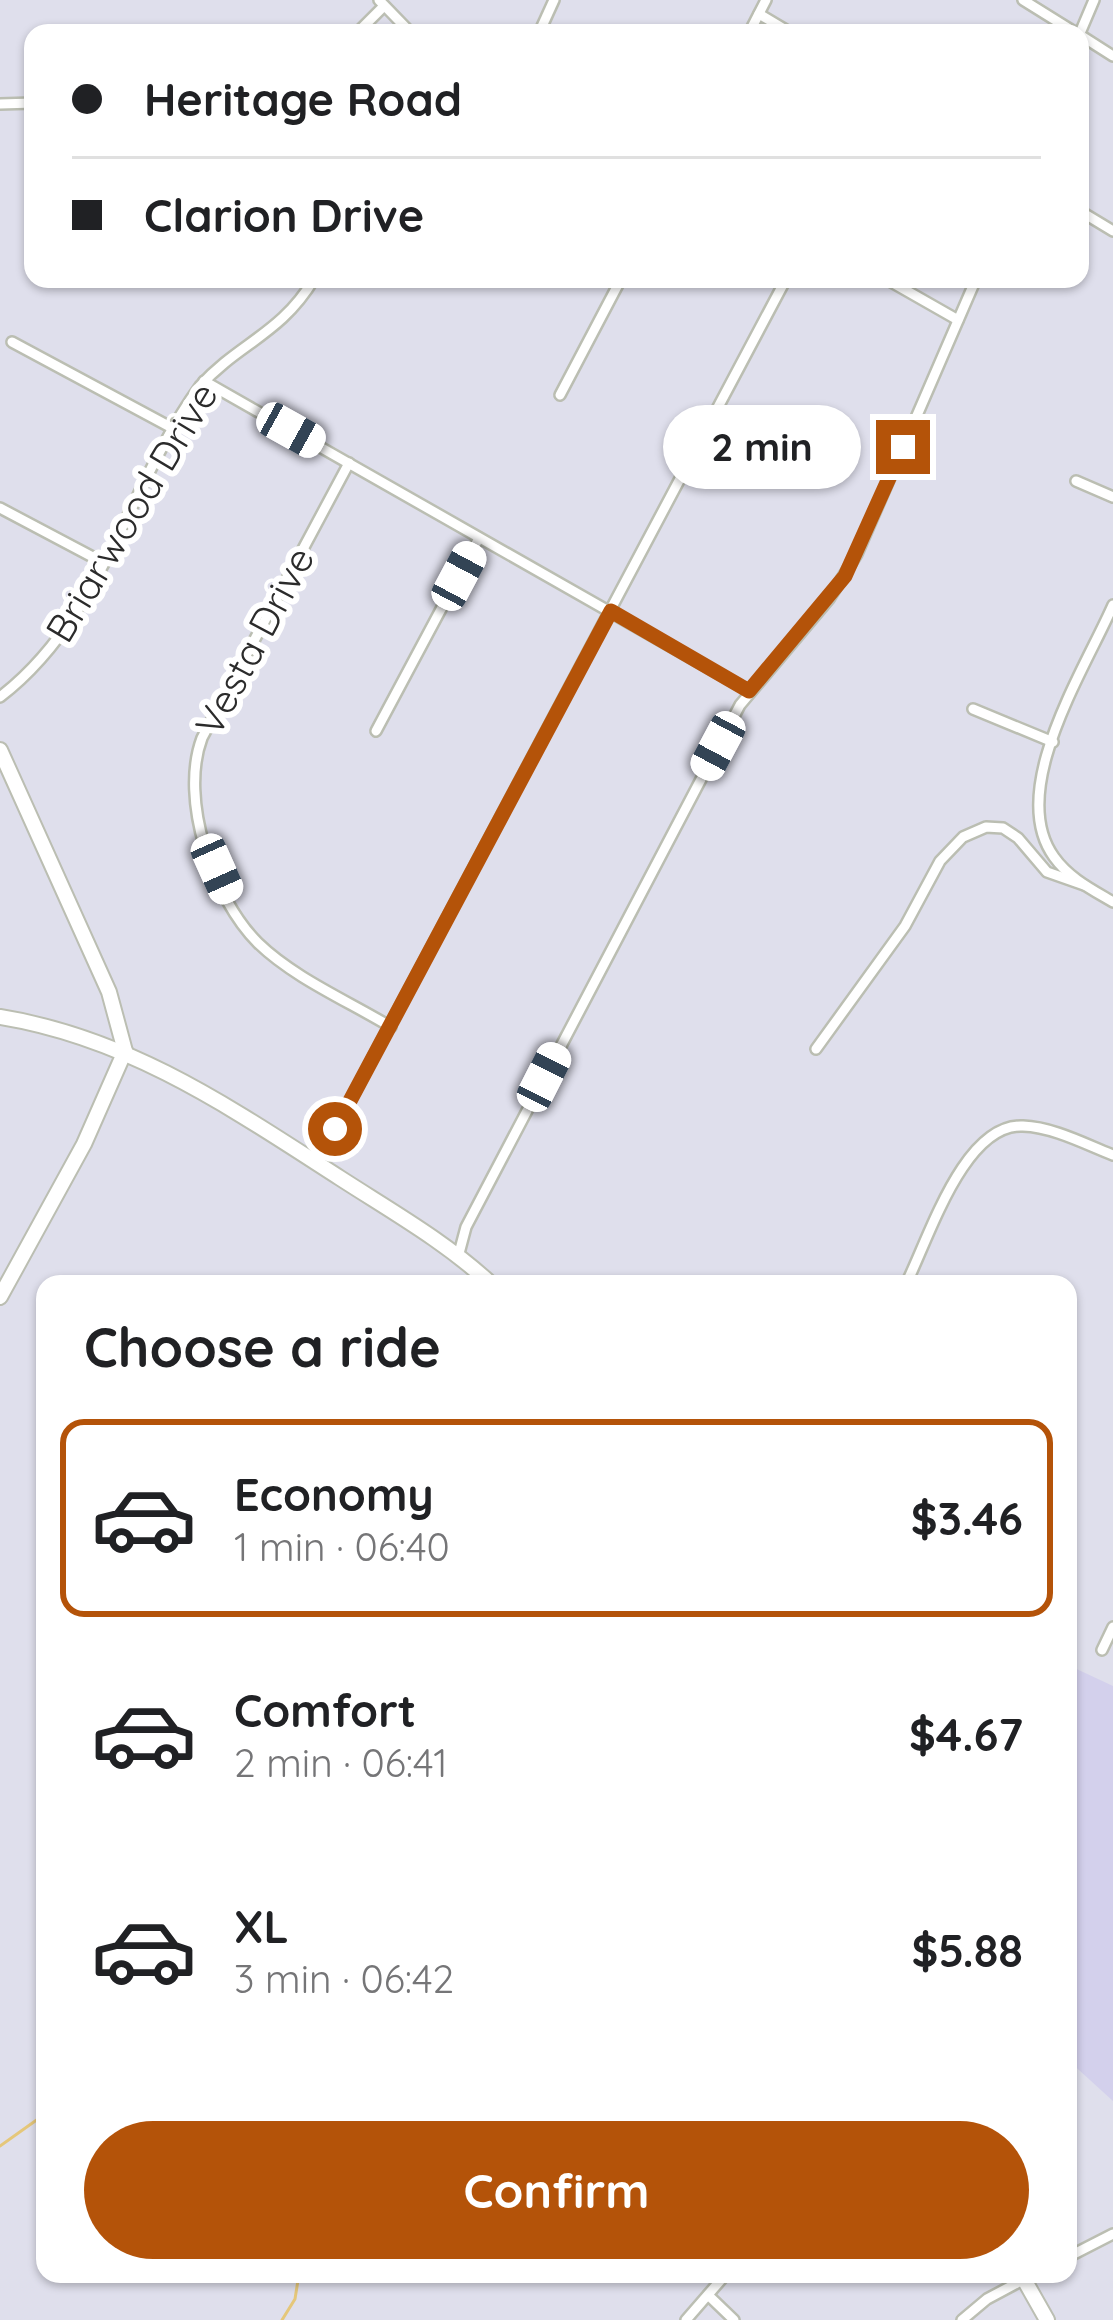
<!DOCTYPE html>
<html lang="en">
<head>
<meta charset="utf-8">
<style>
	:root { --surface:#fff; --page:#f6f6f6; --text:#202124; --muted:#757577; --line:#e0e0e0; --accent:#b45309 }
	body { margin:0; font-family:Quicksand,sans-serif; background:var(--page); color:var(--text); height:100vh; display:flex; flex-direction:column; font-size:45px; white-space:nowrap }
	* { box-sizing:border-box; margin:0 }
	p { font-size:39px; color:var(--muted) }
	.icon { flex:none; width:66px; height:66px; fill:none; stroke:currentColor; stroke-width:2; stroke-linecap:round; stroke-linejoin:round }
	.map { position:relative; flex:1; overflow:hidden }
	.side { position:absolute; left:36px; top:1275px; width:1041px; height:1008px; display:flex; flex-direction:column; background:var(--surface); border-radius:24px; box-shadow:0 3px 9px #0004 }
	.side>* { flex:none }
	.guide { position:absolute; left:24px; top:24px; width:1065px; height:264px; border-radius:24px; box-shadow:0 3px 9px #0004; display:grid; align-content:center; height:264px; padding:0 48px; background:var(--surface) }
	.end { position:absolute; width:54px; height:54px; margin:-27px; border:15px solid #b45309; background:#fff; box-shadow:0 0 0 6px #fff }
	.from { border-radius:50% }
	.bubble { position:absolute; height:84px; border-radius:42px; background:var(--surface); box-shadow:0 3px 9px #0004; font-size:39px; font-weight:700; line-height:84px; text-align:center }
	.car { position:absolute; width:36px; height:72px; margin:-36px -18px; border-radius:15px; box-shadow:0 0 9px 3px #0007; background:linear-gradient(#fff 24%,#345 0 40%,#fff 0 76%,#345 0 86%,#fff 0) }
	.guide b { display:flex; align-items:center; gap:42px; height:114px; font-size:45px }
	.guide b+b { border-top:3px solid var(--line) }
	.guide i { width:30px; height:30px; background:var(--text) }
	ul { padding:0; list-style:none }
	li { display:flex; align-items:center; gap:36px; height:198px; margin:0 24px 18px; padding:0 24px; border:6px solid transparent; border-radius:24px }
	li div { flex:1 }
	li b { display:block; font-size:45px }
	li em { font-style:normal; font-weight:700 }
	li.selected { border-color:var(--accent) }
	li>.icon { width:108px; height:108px; stroke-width:1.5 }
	h2 { padding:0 48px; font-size:54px; line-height:144px }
	.primary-button { display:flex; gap:24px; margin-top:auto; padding:24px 48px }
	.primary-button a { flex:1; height:138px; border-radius:72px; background:var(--accent); color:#fff; font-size:48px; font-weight:700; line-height:138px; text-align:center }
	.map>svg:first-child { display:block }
	.education { fill:#d3d0ec }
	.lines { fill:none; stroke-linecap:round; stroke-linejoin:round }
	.stream { stroke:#e5c77a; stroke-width:3 }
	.street-casing { stroke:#bbbeb2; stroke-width:14 }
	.secondary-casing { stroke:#bbbeb2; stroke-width:18 }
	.street { stroke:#fff; stroke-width:9 }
	.secondary { stroke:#fff; stroke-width:14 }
	.route { stroke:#b45309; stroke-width:15 }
	.labels { text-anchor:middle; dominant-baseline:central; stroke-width:12; stroke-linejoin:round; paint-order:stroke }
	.street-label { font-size:39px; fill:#2b2b2b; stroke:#fff }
</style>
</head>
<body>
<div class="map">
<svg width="1113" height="2320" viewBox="0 0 1113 2320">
	<rect width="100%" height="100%" fill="#dfdfec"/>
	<polygon class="education" points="1068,1665 1113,1686 1113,2101 1068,2060"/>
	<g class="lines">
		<g class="stream">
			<polyline points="0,2146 45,2114"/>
			<polyline points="282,2320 295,2299 299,2274"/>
		</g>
		<g class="street-casing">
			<g id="street">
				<polyline points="379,0 411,33"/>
				<polyline points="1023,0 1076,33"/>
				<polyline points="759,14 791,33"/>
				<polyline points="357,33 384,6"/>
				<polyline points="539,33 554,0"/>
				<polyline points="749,33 766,0"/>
				<polyline points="1080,33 1094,0"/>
				<polyline points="1080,35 1113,56"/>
				<polyline points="0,104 33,103"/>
				<polyline points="1080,211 1113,231"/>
				<polyline points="886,279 958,320"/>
				<polyline points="12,342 174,429"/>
				<polyline points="204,381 749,691"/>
				<polyline points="560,395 621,279"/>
				<path d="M349 463 202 738C179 799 213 898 258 943 294 978 348 1001 391 1027"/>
				<polyline points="1076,481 1113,497"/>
				<polyline points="0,508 104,563"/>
				<path d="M1113 605C1084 671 1006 791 1054 857 1069 878 1091 889 1113 902"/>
				<path d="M0 697C102 619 127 487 200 386 239 343 281 334 314 279"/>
				<polyline points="973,709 1053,742"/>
				<polyline points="376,731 479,538"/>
				<polyline points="816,1049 905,926 940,861 963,837 986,827 1003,828 1018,838 1047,872 1084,885"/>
				<polyline points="317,1163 786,279"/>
				<polyline points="458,1257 466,1227 740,705 829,599 857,554 976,279"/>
				<path d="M906 1284C929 1238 964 1123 1023 1126 1053 1127 1085 1144 1113 1155"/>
				<polyline points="1102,1650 1113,1627"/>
				<polyline points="1068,2257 1113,2234"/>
				<polyline points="708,2295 734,2320"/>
				<polyline points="686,2320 726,2274"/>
				<polyline points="962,2320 987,2299 1034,2274"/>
			</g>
		</g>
		<g class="secondary-casing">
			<g id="secondary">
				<polyline points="0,750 109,992 125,1051"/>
				<path d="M0 1017C130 1038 231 1108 340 1178 391 1211 446 1242 491 1284"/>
				<polyline points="0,1297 84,1144 125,1051"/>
				<polyline points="1021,2274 1047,2320"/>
			</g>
		</g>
		<use href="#street" class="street"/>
		<use href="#secondary" class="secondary"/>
	</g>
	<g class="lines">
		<polyline class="route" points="335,1129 611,611 749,691 845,576 903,447"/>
	</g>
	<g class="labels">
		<g class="street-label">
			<text transform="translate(131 512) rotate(-59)">Briarwood Drive</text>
			<text transform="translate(254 641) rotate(-62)">Vesta Drive</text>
		</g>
	</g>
</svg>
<i class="end from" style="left:335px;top:1129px"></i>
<i class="end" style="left:903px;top:447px"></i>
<div class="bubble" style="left:663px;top:405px;width:198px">2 min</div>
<i class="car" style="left:291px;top:430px;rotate:119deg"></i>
<i class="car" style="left:459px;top:576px;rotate:28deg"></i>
<i class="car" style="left:718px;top:746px;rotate:208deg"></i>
<i class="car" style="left:217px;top:869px;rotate:156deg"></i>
<i class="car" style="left:544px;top:1077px;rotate:27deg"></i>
<div class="guide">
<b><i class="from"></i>Heritage Road</b>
<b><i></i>Clarion Drive</b>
</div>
<section class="side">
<h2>Choose a ride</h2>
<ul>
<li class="selected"><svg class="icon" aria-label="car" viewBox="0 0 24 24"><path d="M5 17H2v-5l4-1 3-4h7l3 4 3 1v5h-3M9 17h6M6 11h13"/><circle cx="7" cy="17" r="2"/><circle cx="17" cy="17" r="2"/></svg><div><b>Economy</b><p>1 min · 06:40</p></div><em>$3.46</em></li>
<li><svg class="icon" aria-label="car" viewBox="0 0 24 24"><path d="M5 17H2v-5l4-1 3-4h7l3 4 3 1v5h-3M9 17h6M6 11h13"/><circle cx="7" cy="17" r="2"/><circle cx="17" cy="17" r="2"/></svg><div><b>Comfort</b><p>2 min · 06:41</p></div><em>$4.67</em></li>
<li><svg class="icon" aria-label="car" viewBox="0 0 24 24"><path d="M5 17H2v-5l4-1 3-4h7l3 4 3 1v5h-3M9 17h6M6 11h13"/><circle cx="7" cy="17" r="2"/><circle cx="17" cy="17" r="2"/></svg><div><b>XL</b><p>3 min · 06:42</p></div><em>$5.88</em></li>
</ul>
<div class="primary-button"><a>Confirm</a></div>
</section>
</div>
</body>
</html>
